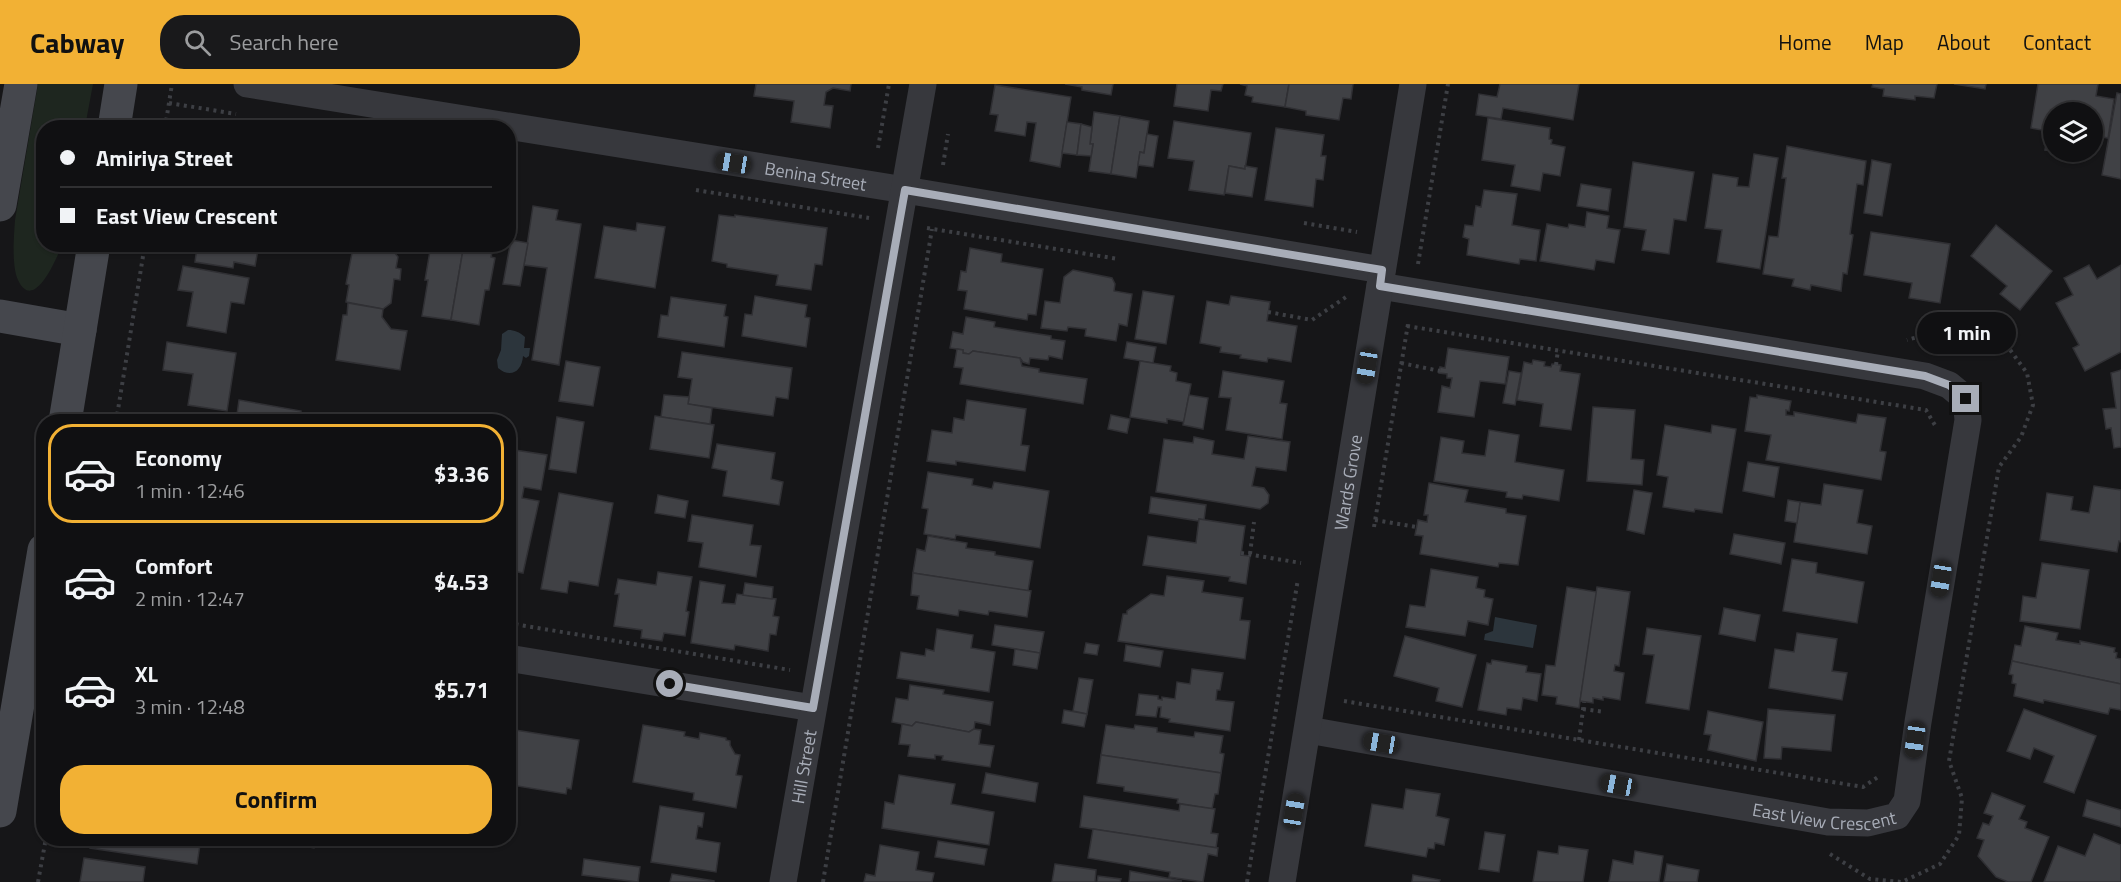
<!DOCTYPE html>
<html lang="en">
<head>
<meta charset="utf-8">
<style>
	:root { --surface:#101012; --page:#19191b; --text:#f1f3f6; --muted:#9c9d9f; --line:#303032; --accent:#f2b134 }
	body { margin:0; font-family:"Titillium Web",sans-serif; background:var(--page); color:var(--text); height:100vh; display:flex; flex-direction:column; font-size:22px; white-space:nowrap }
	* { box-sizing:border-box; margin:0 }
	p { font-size:20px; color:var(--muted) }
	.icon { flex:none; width:33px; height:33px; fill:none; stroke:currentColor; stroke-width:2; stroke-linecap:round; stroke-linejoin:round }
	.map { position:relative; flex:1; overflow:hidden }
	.side { position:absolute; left:36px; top:330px; width:480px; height:432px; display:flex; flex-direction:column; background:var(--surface); border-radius:24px; box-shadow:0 2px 4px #0004,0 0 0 2px var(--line) }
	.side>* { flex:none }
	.top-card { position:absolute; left:36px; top:36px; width:480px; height:132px; border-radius:24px; box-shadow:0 2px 4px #0004,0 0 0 2px var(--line); display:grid; align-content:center; height:132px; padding:0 24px; background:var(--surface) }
	.fabs { position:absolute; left:2043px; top:18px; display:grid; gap:12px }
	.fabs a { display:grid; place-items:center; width:60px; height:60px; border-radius:50%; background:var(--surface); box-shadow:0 2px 4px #0004,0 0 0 2px var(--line); font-size:30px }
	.end { position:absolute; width:27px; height:27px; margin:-14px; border:8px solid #a8adb8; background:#111; box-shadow:0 0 0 3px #111 }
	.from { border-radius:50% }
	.bubble { position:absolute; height:42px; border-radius:21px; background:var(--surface); box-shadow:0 2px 4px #0004,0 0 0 2px var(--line); font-size:20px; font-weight:700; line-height:42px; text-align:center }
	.car { position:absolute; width:18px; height:36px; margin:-18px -9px; border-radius:8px; box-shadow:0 0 4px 2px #0007; background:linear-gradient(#222 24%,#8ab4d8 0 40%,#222 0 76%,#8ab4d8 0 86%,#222 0) }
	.top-card b { display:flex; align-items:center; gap:21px; height:57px; font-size:22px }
	.top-card b+b { border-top:2px solid var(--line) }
	.top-card i { width:15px; height:15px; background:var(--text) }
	ul { padding:10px 0 0; list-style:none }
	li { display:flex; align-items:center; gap:18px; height:99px; margin:0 12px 9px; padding:0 12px; border:3px solid transparent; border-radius:24px }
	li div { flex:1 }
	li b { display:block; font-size:22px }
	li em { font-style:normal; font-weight:700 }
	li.selected { border-color:var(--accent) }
	li>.icon { width:54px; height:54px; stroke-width:1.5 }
	.button { display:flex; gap:12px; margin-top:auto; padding:12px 24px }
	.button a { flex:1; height:69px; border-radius:24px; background:var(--accent); color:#111; font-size:24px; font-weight:700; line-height:69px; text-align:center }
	header { display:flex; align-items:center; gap:36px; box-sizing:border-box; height:84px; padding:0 30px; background:var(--accent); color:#111 }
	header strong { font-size:28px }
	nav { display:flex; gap:33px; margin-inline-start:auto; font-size:21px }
	.search { width:420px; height:54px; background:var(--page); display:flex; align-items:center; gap:15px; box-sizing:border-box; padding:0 21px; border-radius:24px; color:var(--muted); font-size:22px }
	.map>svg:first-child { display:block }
	.green { fill:#1e261f }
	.water { fill:#2c353c }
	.building { fill:#404145; stroke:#303034; stroke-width:1.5 }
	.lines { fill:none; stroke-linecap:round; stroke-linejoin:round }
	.path { stroke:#3d3f44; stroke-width:4; stroke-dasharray:3 4.5; stroke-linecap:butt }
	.street { stroke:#37383d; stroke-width:27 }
	.secondary { stroke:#45474d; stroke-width:33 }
	.route { stroke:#a8adb8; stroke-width:8 }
	.labels { text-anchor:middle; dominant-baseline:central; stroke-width:6; stroke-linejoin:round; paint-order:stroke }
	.street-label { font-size:18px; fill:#a8adb8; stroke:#111113 }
</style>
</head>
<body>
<header>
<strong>Cabway</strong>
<div class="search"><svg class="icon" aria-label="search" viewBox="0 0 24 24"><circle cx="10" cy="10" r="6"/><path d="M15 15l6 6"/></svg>Search here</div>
<nav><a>Home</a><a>Map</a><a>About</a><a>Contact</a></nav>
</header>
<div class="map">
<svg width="2121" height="798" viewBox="0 0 2121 798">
	<rect width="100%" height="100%" fill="#161618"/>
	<path class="green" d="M38 0H93L85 43 44 44V160L62 161C58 171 35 228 19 198 11 184 14 152 15 136Z"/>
	<g class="water">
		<path d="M508 246C515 246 519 248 525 253L524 264H530L529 272 526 274 523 272C522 287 511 295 498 284L497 276 501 266 502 250Z"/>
		<polygon points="1495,533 1537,541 1533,564 1484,556 1485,550 1493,547"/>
	</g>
	<g class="building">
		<polygon points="756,0 851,0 850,7 833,4 826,8 824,21 833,22 830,44 791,38 794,17 754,12"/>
		<polygon points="1065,0 1113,0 1111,11 1082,6 1082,3"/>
		<polygon points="1177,0 1223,0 1221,7 1211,6 1208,27 1174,22"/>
		<polygon points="1240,0 1289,0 1285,23 1252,18 1253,13 1245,11 1247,2"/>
		<polygon points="1289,0 1353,0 1351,15 1343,14 1339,36 1306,31 1306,27 1285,23"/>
		<polygon points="1500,0 1579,0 1573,36 1503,24 1501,35 1476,31 1479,10 1497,13"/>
		<polygon points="1873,0 1937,0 1934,14 1915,12 1915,16 1883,12 1884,5 1872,3"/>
		<polygon points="1954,0 1986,0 1985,5"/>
		<polygon points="2038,0 2098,0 2096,12 2114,15 2108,54 2092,51 2092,28 2054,28 2054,67 2045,66 2048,47 2031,44"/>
		<polygon points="995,1 1071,13 1060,83 1030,77 1036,39 1027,38 1025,52 995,47 998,31 990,30"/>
		<polygon points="2117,9 2121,10 2121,95 2102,91"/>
		<polygon points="1094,28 1120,32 1111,90 1089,87 1093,60 1090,60"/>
		<polygon points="1120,32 1149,37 1144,69 1140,68 1136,94 1111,90"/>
		<polygon points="1488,34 1550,44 1549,55 1552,56 1551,60 1565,63 1560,92 1543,89 1540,107 1511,102 1515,81 1482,76"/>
		<polygon points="1174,37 1251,49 1245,85 1229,82 1224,111 1189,106 1194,77 1168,74"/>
		<polygon points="1067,38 1081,40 1077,71 1062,69"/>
		<polygon points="1081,40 1092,43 1090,60 1093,60 1091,72 1077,71"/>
		<polygon points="1276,44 1324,51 1321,72 1326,72 1323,96 1316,95 1313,123 1265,116"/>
		<polygon points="1147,50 1158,52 1153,83 1138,81 1140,68 1144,69"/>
		<polygon points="1787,62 1866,77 1863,101 1857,100 1850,150 1853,151 1847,190 1843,189 1841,207 1811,201 1810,206 1792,202 1794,195 1763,190 1769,152 1778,153 1786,94 1782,94"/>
		<polygon points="2055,68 2087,68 2086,72"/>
		<polygon points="1754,70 1778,74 1760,185 1717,178 1722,146 1705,144 1713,90 1738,94 1737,102 1749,103"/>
		<polygon points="1872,76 1891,80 1882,132 1864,129"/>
		<polygon points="1633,78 1694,88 1686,137 1674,135 1669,170 1642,166 1646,146 1624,143"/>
		<polygon points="1229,82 1245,85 1245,82 1257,84 1252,113 1225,109"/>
		<polygon points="1581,100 1611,105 1608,127 1577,122"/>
		<polygon points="1484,106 1517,110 1512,141 1540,146 1536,177 1520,175 1519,180 1467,171 1469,155 1463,153 1465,141 1473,142 1476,122 1481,123"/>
		<polygon points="533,122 558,126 556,136 581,140 559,281 532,276 547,184 524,181"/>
		<polygon points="1587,128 1609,132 1607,144 1620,146 1614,179 1596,176 1594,186 1540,177 1547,140 1568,144 1569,140 1585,143"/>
		<polygon points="719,131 735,133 735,131 827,144 822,181 815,180 811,206 776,201 778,191 727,183 727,180 712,177"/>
		<polygon points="637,139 665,143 655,204 595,194 604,142 636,147"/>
		<polygon points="1996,141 2052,187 2020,226 2000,210 2007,202 1971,172"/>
		<polygon points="1871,148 1950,160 1940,219 1909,214 1912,199 1864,191"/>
		<polygon points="511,156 528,159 520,202 503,200"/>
		<polygon points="259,160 255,182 234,178 233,184 195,178 197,163 185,161"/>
		<polygon points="356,160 391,164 398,173 396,184 401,185 400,196 394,195 391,219 383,225 346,218 349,201 346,200 352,169 355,169"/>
		<polygon points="434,160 464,160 451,236 422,232 428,196 425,196 431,161"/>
		<polygon points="464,160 494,160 491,173 495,174 489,206 485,206 479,241 451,236"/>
		<polygon points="970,164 1002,170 1001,178 1043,185 1036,231 1028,230 1027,236 964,225 967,207 958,206 961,187 966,188"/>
		<polygon points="2089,181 2097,195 2121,181 2121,268 2085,287 2073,264 2079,261 2056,219 2073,211 2064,194"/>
		<polygon points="183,182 249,194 244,220 231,218 226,249 187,242 193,208 178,206"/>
		<polygon points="1073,186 1112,194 1115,200 1114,207 1132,210 1127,242 1119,240 1116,257 1085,252 1086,245 1068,243 1067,247 1041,244 1045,217 1060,219 1064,193"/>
		<polygon points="1143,207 1174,212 1166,260 1135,255"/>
		<polygon points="755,212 807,221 805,233 810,234 806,263 742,252 745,230 752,231"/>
		<polygon points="1231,212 1270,218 1267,237 1297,242 1291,278 1268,274 1267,278 1240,274 1241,271 1220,268 1221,263 1200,259 1207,217 1229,221"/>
		<polygon points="671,213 726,221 724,232 728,233 724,263 658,253 661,231 668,232"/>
		<polygon points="348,219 383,225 382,233 391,245 407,247 400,286 336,276 343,231 347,231"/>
		<polygon points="966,233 995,238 994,243 1051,252 1051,255 1065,257 1062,275 1049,272 1048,276 1030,274 1029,280 1023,278 1020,274 973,267 969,270 963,269 963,266 950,264 953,248 963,250"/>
		<polygon points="167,258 236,269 227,327 188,321 193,290 163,286"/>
		<polygon points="1127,258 1156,263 1153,279 1124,274"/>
		<polygon points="1448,264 1509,273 1505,300 1480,297 1474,333 1438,328 1442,302 1450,304 1452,294 1447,294 1447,290 1439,289 1440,283 1445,284"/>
		<polygon points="957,265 963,266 963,269 969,270 973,267 1020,274 1022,282 1039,285 1039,288 1087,295 1083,320 960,300 963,284 954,283"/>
		<polygon points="682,268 792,284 788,315 776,313 773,332 688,320 692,295 678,293"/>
		<polygon points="1533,276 1545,278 1544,282 1551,283 1552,280 1561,281 1560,287 1580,290 1571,346 1540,342 1543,320 1517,316 1524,278 1532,280"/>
		<polygon points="566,277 600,283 593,322 559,317"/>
		<polygon points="1140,277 1171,282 1170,287 1177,289 1176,297 1191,300 1184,338 1167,335 1167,339 1130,333"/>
		<polygon points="2121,286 2121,363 2114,364 2111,344 2106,345 2103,325 2116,324 2111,289"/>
		<polygon points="1223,287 1284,297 1280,319 1287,320 1282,355 1226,346 1231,314 1219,313"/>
		<polygon points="1509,287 1521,289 1515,321 1503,319"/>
		<polygon points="664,311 689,313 688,320 712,324 710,340 661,333"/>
		<polygon points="1189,311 1208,314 1203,345 1183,341"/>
		<polygon points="1757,311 1791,317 1789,327 1786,326 1786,331 1794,332 1794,328 1856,339 1858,330 1886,334 1880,367 1886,368 1881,396 1766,376 1771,351 1745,347 1750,313 1757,314"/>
		<polygon points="239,316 301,327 300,338 236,338"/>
		<polygon points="967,316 1026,325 1021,361 1029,362 1025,387 956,377 956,381 927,377 932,346 952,349 954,334 964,336"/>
		<polygon points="1593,323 1635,326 1631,375 1644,376 1642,401 1587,397"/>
		<polygon points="1111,331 1130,335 1127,349 1108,345"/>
		<polygon points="655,332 714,341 709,374 650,365"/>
		<polygon points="557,333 584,338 576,389 549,385"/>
		<polygon points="1665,341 1711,349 1712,341 1736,345 1722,429 1695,425 1694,428 1663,423 1668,393 1657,391"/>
		<polygon points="1489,346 1519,351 1515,378 1564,386 1559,417 1523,411 1522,415 1506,413 1507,408 1434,397 1441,353 1464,357 1462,369 1485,372"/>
		<polygon points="1248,352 1290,358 1286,387 1256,383 1252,402 1264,404 1269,411 1268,419 1260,425 1156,408 1164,355 1193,359 1194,353 1214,357 1212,370 1244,375"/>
		<polygon points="717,360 775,369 771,395 783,398 779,421 723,412 727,387 712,384"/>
		<polygon points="508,365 547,371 541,406 524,403 522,414 539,417 523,489 508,486"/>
		<polygon points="1748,378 1779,383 1774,413 1743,407"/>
		<polygon points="928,388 973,395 972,401 992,405 994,398 1049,407 1040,464 956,451 955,455 924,450 928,425 922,424"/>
		<polygon points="1429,399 1468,406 1465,418 1506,425 1506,429 1526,432 1518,481 1499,479 1498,483 1420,470 1423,452 1415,451 1418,436 1427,438 1428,431 1424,431"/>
		<polygon points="1824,400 1863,406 1857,439 1872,442 1867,470 1794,458 1800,418 1821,421"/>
		<polygon points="2094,402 2121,406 2121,458 2119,457 2117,468 2040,456 2047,409 2073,413 2071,426 2089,429"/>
		<polygon points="1634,406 1652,409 1644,450 1627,446"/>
		<polygon points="559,409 613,419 598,502 569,497 567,509 541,505"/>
		<polygon points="658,411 688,417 685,434 655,429"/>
		<polygon points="1151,413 1206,421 1204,436 1199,435 1199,437 1149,429"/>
		<polygon points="1788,416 1800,418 1797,439 1785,437"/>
		<polygon points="692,431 753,441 750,461 761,462 756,493 699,483 703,459 688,457"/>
		<polygon points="1199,435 1245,442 1241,471 1250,472 1246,500 1229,497 1230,493 1143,481 1148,452 1196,459"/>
		<polygon points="1734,450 1785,459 1781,480 1730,470"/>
		<polygon points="928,452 967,459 966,464 995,468 995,471 1033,477 1028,507 913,489 917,465 925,467"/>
		<polygon points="1792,475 1817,479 1816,489 1864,498 1857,539 1783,527"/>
		<polygon points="2042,479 2089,486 2080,545 2020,537 2023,512 2036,514"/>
		<polygon points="1431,485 1478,493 1476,504 1485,506 1484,513 1493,515 1488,541 1468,537 1465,552 1406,543 1410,521 1425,523"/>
		<polygon points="658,488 692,493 686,527 689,528 685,552 664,549 662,557 641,554 642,546 614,542 619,510 615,510 618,495 656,501"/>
		<polygon points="913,489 1031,507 1027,533 989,527 988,531 959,526 958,532 917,525 919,512 911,511"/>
		<polygon points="1167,492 1204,497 1202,508 1243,514 1240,536 1250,537 1245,575 1118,557 1123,530 1127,530 1127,527 1151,510 1164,512"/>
		<polygon points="700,497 725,501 722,519 735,520 737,510 776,515 773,532 779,533 776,551 770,550 768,567 735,561 734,566 691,559"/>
		<polygon points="745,499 773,503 772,515 743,511"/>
		<polygon points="1567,503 1597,508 1579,624 1556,620 1557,613 1542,611 1546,581 1555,582"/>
		<polygon points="1597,503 1630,508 1619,582 1615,581 1614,587 1624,589 1620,616 1603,613 1603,616 1593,614 1593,619 1580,617"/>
		<polygon points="1724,524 1760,531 1755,557 1719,550"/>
		<polygon points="995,541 1044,548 1040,569 992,561"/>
		<polygon points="2025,542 2058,549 2056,556 2080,560 2080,557 2115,564 2114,568 2117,569 2116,574 2121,575 2121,600 2012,577 2015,561 2021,562"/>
		<polygon points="1647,544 1701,552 1689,626 1646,619 1654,571 1643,570"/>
		<polygon points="937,545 973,551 971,564 995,568 989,608 897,594 901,568 925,572 926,565 934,567"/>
		<polygon points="1797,549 1837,555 1832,587 1847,589 1842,616 1769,604 1775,565 1794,568"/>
		<polygon points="1405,552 1476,571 1462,623 1436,617 1439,604 1394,592"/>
		<polygon points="1086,559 1099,561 1097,571 1084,569"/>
		<polygon points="1126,561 1163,567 1160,583 1124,577"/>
		<polygon points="1015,565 1040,569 1037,585 1013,581"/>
		<polygon points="1492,576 1527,582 1526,588 1541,590 1537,617 1523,614 1521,626 1507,624 1506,631 1478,626 1487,579 1491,580"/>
		<polygon points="2012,577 2121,600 2121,626 2110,624 2108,630 2044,616 2043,619 2014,612 2016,600 2012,599 2013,591 2009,590"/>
		<polygon points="1192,585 1223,589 1220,606 1217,606 1216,616 1234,618 1230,647 1169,638 1170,635 1160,633 1161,623 1158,623 1156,633 1136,631 1139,610 1158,612 1158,615 1162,616 1162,613 1175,615 1177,598 1190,600"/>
		<polygon points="1079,594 1093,596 1087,630 1073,627"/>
		<polygon points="910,601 944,606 943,610 993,618 990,641 975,638 974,645 969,648 916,638 912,642 892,638 896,614 908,616"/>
		<polygon points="1768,625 1835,631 1831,667 1782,663 1781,675 1764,674"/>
		<polygon points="2024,625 2096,652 2074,709 2044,698 2054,672 2034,664 2030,675 2007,667"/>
		<polygon points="1064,626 1087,630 1084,643 1062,639"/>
		<polygon points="1708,627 1763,638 1756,677 1708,666 1711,651 1704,650"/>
		<polygon points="916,638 969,648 974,645 981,646 979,660 994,662 990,683 942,676 943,672 935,671 935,675 908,672 910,661 899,660 902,640 912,642"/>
		<polygon points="643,641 685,648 684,652 699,655 700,649 726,654 726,656 730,657 730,661 735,670 740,671 736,691 742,692 736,724 693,716 694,709 633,698"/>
		<polygon points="1106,641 1134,645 1135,641 1157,644 1157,648 1194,653 1195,648 1223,652 1220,669 1224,670 1221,689 1101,671"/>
		<polygon points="515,646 579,656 571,705 567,704 566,710 511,701 512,695 508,694 508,687"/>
		<polygon points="1101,671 1221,689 1218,710 1215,710 1212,725 1177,719 1178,715 1124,707 1124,703 1097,699"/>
		<polygon points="986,689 1038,699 1035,718 982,709"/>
		<polygon points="899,691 955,700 951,720 994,728 989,761 882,744 885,718 894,720"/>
		<polygon points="1406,705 1440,710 1436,732 1449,735 1444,761 1435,759 1434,765 1428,764 1426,773 1365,762 1372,720 1403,725"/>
		<polygon points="1992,709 2025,722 2019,735 2027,738 2025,744 2049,753 2031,798 2008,798 1996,793 1978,772 1984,756 1977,754 1983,739 1989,741 1993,732 1984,729"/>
		<polygon points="1084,712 1179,727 1180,720 1215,725 1211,749 1218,750 1216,764 1080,743"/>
		<polygon points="2087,716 2121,726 2121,743 2083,732"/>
		<polygon points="660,722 704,729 702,743 698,742 696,755 720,759 716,788 651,778"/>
		<polygon points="1093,745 1218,764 1217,772 1208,770 1203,798 1169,793 1170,788 1088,774"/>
		<polygon points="1485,748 1505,751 1499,788 1479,785"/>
		<polygon points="2094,750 2121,761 2121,798 2044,798 2058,762 2085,772"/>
		<polygon points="91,754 201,754 197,780 90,764"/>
		<polygon points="283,754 316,754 314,764 282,758"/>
		<polygon points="938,757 987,765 984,781 935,773"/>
		<polygon points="880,761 919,768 916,786 934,789 932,798 864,798 866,790 875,792"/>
		<polygon points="1559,762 1588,766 1583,798 1533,798 1538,767 1558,770"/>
		<polygon points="1635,767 1663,772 1659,798 1609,798 1613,776 1633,780"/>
		<polygon points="84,774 145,783 143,798 80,798"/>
		<polygon points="584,775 640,783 638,798 582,791"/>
		<polygon points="1055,780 1096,786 1095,798 1052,798"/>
		<polygon points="1667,780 1699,786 1697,798 1664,798"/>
		<polygon points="1130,787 1182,797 1129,798"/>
		<polygon points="672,790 714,797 714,798 670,798"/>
		<polygon points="1413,791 1440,796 1439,798 1412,798"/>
		<polygon points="1098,792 1121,795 1120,798 1097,798"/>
	</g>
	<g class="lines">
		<g class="path">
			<polyline points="169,19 236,30"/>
			<polyline points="165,44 172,0"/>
			<polyline points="878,64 889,0"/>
			<polyline points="943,81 948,50"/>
			<polyline points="696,106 869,134"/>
			<polyline points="1304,139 1357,148"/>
			<polyline points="927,144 1118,175"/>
			<polyline points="1418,180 1448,0"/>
			<polyline points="1268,228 1312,236 1346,213"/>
			<polyline points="1407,242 1926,326 1936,343"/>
			<polyline points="1401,279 1440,287"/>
			<polyline points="1556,281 1558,266"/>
			<polyline points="116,338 145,160"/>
			<polyline points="1375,436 1416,443"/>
			<polyline points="1374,443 1408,240"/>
			<polyline points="1241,469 1301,479"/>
			<polyline points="1250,470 1254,438"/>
			<polyline points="508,539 790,586"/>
			<polyline points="1344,617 1863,703 1878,693 1879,690"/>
			<polyline points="1583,625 1605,628"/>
			<polyline points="1579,656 1584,618"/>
			<polyline points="1830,770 1870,795 1902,798 1940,780 1959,751 1962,714 1949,677 1999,383 2021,353 2033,321 2027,289 2008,263 1980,248 1943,246 1907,256"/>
			<polyline points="38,798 46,754"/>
			<polyline points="823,798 932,145"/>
			<polyline points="1247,798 1298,495"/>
		</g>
		<g class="street">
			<path id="s1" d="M247 0 905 106 1382 186"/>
			<polyline points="508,574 813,624"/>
			<path id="s2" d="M1308 646 1828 738 1868 739 1897 732 1907 717 1918 638 1968 336 1966 315 1949 301 1925 292 1380 202"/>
			<path id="s3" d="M783 798 923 0"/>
			<path id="s4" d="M1282 798 1413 0"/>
		</g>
		<g class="secondary">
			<polyline points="114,44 121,0"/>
			<polyline points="0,121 21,0"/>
			<polyline points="0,232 80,246"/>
			<polyline points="65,338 94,160"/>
			<polyline points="0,727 44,466"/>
		</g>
	</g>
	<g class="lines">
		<polyline class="route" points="670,600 813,624 905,106 1382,186 1380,202 1925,292 1949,301 1966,315"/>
	</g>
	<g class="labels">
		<g class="street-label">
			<text stroke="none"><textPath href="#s1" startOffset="576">Benina Street</textPath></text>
			<text stroke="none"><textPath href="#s4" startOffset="405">Wards Grove</textPath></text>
			<text stroke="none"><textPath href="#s3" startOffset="117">Hill Street</textPath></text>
			<text stroke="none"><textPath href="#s2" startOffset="524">East View Crescent</textPath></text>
		</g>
	</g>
</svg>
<div class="fabs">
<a><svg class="icon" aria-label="layers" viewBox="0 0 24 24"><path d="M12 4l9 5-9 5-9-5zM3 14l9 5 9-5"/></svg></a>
</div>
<i class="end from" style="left:670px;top:600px"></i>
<i class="end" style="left:1966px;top:315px"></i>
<div class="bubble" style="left:1917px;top:228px;width:99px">1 min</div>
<i class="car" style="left:733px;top:79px;rotate:279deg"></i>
<i class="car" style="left:1367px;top:282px;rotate:189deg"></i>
<i class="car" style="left:1941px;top:495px;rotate:189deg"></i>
<i class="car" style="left:1915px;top:656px;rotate:188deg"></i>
<i class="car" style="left:1381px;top:659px;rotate:280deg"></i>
<i class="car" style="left:1618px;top:701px;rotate:281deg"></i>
<i class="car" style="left:1294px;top:727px;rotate:9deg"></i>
<div class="top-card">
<b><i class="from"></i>Amiriya Street</b>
<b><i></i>East View Crescent</b>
</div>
<section class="side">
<ul>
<li class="selected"><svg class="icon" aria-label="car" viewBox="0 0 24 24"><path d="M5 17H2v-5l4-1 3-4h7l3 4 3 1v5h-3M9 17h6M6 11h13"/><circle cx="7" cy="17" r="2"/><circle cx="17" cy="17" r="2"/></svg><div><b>Economy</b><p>1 min · 12:46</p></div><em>$3.36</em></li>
<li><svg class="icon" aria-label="car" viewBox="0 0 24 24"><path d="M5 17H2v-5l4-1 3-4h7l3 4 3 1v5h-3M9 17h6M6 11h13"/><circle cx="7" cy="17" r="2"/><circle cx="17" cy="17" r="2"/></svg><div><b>Comfort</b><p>2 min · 12:47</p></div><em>$4.53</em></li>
<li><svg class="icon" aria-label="car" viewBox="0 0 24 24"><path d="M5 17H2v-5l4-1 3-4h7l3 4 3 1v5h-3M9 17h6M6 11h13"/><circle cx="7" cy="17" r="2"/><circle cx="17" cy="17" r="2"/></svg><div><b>XL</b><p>3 min · 12:48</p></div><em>$5.71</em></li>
</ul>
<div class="button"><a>Confirm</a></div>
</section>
</div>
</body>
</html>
